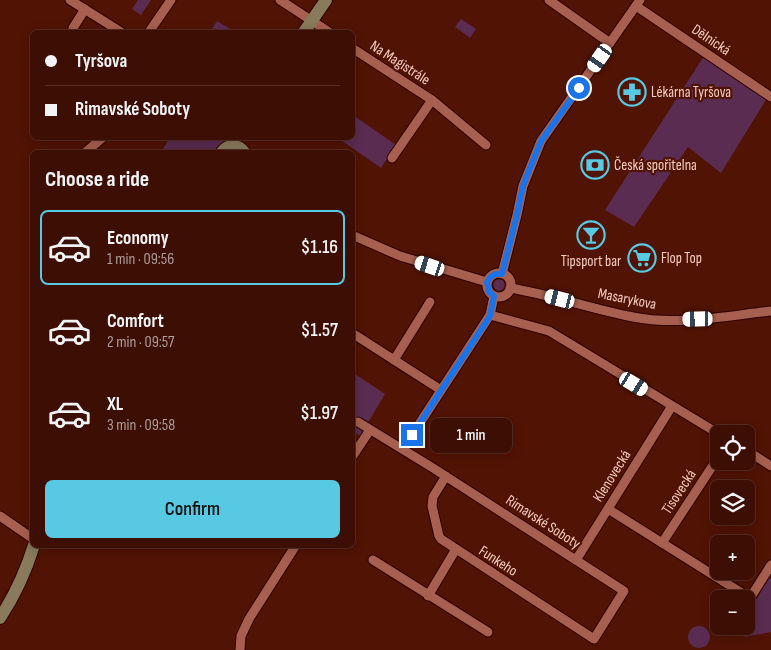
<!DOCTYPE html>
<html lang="en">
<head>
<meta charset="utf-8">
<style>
	:root { --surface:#3d0e03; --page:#481c12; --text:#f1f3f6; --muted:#ad9c9a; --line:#562e25; --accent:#57c9e2 }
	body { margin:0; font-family:"Sofia Sans Condensed",sans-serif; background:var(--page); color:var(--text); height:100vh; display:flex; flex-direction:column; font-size:19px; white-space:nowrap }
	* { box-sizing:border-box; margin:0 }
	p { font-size:16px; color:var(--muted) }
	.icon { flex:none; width:28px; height:28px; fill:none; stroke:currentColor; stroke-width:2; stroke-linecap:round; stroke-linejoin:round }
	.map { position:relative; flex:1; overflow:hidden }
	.drawer { position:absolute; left:30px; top:150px; width:325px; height:398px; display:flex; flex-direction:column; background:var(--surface); border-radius:8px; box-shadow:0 2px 12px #0003,0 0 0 1px var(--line) }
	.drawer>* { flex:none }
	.guide { position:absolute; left:30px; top:30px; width:325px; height:110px; border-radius:8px; box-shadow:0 2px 12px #0003,0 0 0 1px var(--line); display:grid; align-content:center; height:110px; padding:0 15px; background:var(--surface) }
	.tools { position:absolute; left:710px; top:425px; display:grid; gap:10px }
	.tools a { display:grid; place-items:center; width:45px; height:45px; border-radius:8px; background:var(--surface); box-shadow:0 2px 12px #0003,0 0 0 1px var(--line); font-size:25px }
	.end { position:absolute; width:22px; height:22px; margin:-11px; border:6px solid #1a73e8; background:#fff; box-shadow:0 0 0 2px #fff }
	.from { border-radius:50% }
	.bubble { position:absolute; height:35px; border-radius:8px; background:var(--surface); box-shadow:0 2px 12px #0003,0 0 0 1px var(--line); font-size:16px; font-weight:600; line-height:35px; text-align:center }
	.car { position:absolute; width:15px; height:30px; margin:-15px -8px; border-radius:6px; box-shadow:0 0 4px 1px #0007; background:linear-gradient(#fff 24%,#345 0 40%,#fff 0 76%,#345 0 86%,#fff 0) }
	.guide b { display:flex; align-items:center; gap:18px; height:48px; font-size:19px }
	.guide b+b { border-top:1px solid var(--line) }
	.guide i { width:12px; height:12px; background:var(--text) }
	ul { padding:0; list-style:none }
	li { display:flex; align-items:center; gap:15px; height:75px; margin:0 10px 8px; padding:0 5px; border:2px solid transparent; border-radius:8px }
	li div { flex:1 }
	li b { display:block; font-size:19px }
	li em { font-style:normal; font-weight:600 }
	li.on { border-color:var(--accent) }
	li>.icon { width:45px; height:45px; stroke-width:1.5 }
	h2 { padding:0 15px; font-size:22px; line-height:60px }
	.button { display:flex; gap:10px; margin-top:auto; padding:10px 15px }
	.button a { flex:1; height:58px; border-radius:8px; background:var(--accent); color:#111; font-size:20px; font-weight:600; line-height:58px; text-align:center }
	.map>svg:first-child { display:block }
	.green { fill:#5a2c51 }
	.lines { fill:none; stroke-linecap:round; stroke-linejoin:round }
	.street-casing { stroke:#2f0100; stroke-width:11 }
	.secondary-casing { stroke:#2f0100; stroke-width:14 }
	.street { stroke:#a7604f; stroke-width:9 }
	.secondary { stroke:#887a5a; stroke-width:12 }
	.route { stroke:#1a73e8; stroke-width:6 }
	.labels { text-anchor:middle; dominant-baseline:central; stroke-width:4.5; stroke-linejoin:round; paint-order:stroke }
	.street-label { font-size:15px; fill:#f4cbc1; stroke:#511304 }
	.poi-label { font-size:15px; fill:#f4cbc1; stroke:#511304; text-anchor:start }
</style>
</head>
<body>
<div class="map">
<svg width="771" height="650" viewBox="0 0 771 650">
	<rect width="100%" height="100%" fill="#511304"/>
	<g class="green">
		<polygon points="138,0 151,0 141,15 132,9"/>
		<polygon points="461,19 476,29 470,38 455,27"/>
		<polygon points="217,21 232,30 231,32 210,32"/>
		<polygon points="704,56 767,98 721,173 688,147 634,227 605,210"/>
		<polygon points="353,115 396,145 381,168 338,138 352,138"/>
		<polygon points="170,138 233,138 218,152 161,152"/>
		<circle cx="499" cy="285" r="5.5"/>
		<polygon points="352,372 385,394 360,436 353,430"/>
		<polygon points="769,578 771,579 771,632 745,637 741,626 746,626 746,617"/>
		<circle cx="699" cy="637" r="11"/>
	</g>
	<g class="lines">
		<g class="street-casing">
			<g id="street">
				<polyline points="70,0 121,32"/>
				<polyline points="280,0 329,32"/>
				<polyline points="549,0 610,43"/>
				<polyline points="636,6 771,97"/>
				<polyline points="73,28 85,9"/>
				<polyline points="149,32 171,0"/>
				<polyline points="352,48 432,100 486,145"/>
				<polyline points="86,152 102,138"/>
				<polyline points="392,158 432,100"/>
				<polyline points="352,235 400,256 487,282"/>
				<circle cx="499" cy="285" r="12"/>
				<polyline points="502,274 517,215 523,186 541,141 640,0"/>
				<path d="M510 288C552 295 592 309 633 317 678 326 726 316 771 311"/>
				<polyline points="490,315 549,331 719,434"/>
				<polyline points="352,333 441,390"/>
				<polyline points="394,360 430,302"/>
				<polyline points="358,422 433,468 624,591 594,639 441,539 439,536 432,506 433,497 446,476"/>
				<polyline points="403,449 490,315 494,296"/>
				<polyline points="746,450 771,466"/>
				<polyline points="352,457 370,430"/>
				<polyline points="608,509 745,595 752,595 771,565"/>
				<polyline points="0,516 32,538"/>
				<polyline points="662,543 719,456"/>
				<polyline points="373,560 488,632"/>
				<polyline points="576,560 672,406"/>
				<polyline points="428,596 456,549"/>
				<polyline points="240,650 241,636 249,619 296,545"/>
			</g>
		</g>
		<g class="secondary-casing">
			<g id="secondary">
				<polyline points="304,32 326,0"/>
				<path d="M222 152C228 144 238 144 244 152"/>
				<path d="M0 618C15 595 26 571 34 545"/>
			</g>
		</g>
		<use href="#street" class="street"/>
		<use href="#secondary" class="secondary"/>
	</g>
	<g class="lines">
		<path class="route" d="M412 435 490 316 494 296 489 292 487 282C490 276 494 273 502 274L517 215 523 186 528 173 541 141 579 88"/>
	</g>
	<defs>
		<g id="pharmacy-ring" transform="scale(1.4375)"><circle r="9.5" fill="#511304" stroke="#57c9e2" stroke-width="1.5"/><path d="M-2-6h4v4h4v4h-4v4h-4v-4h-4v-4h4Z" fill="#57c9e2"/></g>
		<g id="bank-ring" transform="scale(1.4375)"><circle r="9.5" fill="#511304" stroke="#57c9e2" stroke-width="1.5"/><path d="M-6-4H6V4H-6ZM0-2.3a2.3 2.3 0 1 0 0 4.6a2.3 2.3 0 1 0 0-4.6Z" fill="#57c9e2"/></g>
		<g id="bar-ring" transform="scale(1.4375)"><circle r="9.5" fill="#511304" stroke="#57c9e2" stroke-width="1.5"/><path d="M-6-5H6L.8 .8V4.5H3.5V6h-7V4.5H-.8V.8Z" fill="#57c9e2"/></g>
		<g id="supermarket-ring" transform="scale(1.4375)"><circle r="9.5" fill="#511304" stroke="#57c9e2" stroke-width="1.5"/><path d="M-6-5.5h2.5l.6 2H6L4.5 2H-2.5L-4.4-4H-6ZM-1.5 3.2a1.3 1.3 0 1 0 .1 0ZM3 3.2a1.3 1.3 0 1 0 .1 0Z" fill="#57c9e2"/></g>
	</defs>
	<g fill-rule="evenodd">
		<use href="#pharmacy-ring" x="632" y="92"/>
		<use href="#bank-ring" x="595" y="165"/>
		<use href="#bar-ring" x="591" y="235"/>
		<use href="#supermarket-ring" x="642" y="258"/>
	</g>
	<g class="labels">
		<g class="street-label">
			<text transform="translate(711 40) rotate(34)">Dělnická</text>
			<text transform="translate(400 63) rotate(33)">Na Magistrále</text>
			<text transform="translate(627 299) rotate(11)">Masarykova</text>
			<text transform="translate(612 476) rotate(-58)">Klenovecká</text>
			<text transform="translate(679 492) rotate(-57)">Tisovecká</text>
			<text transform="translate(543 522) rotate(33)">Rimavské Soboty</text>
			<text transform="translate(498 561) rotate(33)">Funkeho</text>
		</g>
		<g class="poi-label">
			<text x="651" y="92">Lékárna Tyršova</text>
			<text x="614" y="165">Česká spořitelna</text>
			<text x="661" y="258">Flop Top</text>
			<text x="591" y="261" text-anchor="middle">Tipsport bar</text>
		</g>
	</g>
</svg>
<div class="tools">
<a><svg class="icon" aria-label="locate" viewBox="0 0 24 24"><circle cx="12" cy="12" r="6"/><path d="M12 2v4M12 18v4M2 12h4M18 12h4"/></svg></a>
<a><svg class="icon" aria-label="layers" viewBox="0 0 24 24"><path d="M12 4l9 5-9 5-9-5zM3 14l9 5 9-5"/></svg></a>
<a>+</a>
<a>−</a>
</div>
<i class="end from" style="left:579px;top:88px"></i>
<i class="end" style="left:412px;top:435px"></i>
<div class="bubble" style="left:430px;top:418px;width:82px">1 min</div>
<i class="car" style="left:600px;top:58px;rotate:215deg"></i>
<i class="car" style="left:430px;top:266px;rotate:288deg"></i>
<i class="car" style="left:560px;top:299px;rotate:284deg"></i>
<i class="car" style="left:698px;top:319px;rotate:269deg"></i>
<i class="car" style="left:634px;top:384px;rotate:121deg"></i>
<div class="guide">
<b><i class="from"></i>Tyršova</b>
<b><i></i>Rimavské Soboty</b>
</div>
<section class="drawer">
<h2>Choose a ride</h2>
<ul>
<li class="on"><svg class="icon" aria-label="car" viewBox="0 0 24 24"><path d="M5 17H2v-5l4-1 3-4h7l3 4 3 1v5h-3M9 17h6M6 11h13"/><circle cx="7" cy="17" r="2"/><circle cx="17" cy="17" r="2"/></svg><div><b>Economy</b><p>1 min · 09:56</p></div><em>$1.16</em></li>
<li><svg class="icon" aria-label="car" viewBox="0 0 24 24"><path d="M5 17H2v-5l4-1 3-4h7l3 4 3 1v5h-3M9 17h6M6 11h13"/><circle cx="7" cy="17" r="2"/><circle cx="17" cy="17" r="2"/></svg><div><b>Comfort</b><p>2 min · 09:57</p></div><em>$1.57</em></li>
<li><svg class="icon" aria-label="car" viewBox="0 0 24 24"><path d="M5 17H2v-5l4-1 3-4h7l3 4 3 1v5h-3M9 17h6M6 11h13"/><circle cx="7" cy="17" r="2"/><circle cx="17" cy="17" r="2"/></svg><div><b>XL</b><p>3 min · 09:58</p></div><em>$1.97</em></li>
</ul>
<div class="button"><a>Confirm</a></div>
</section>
</div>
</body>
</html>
